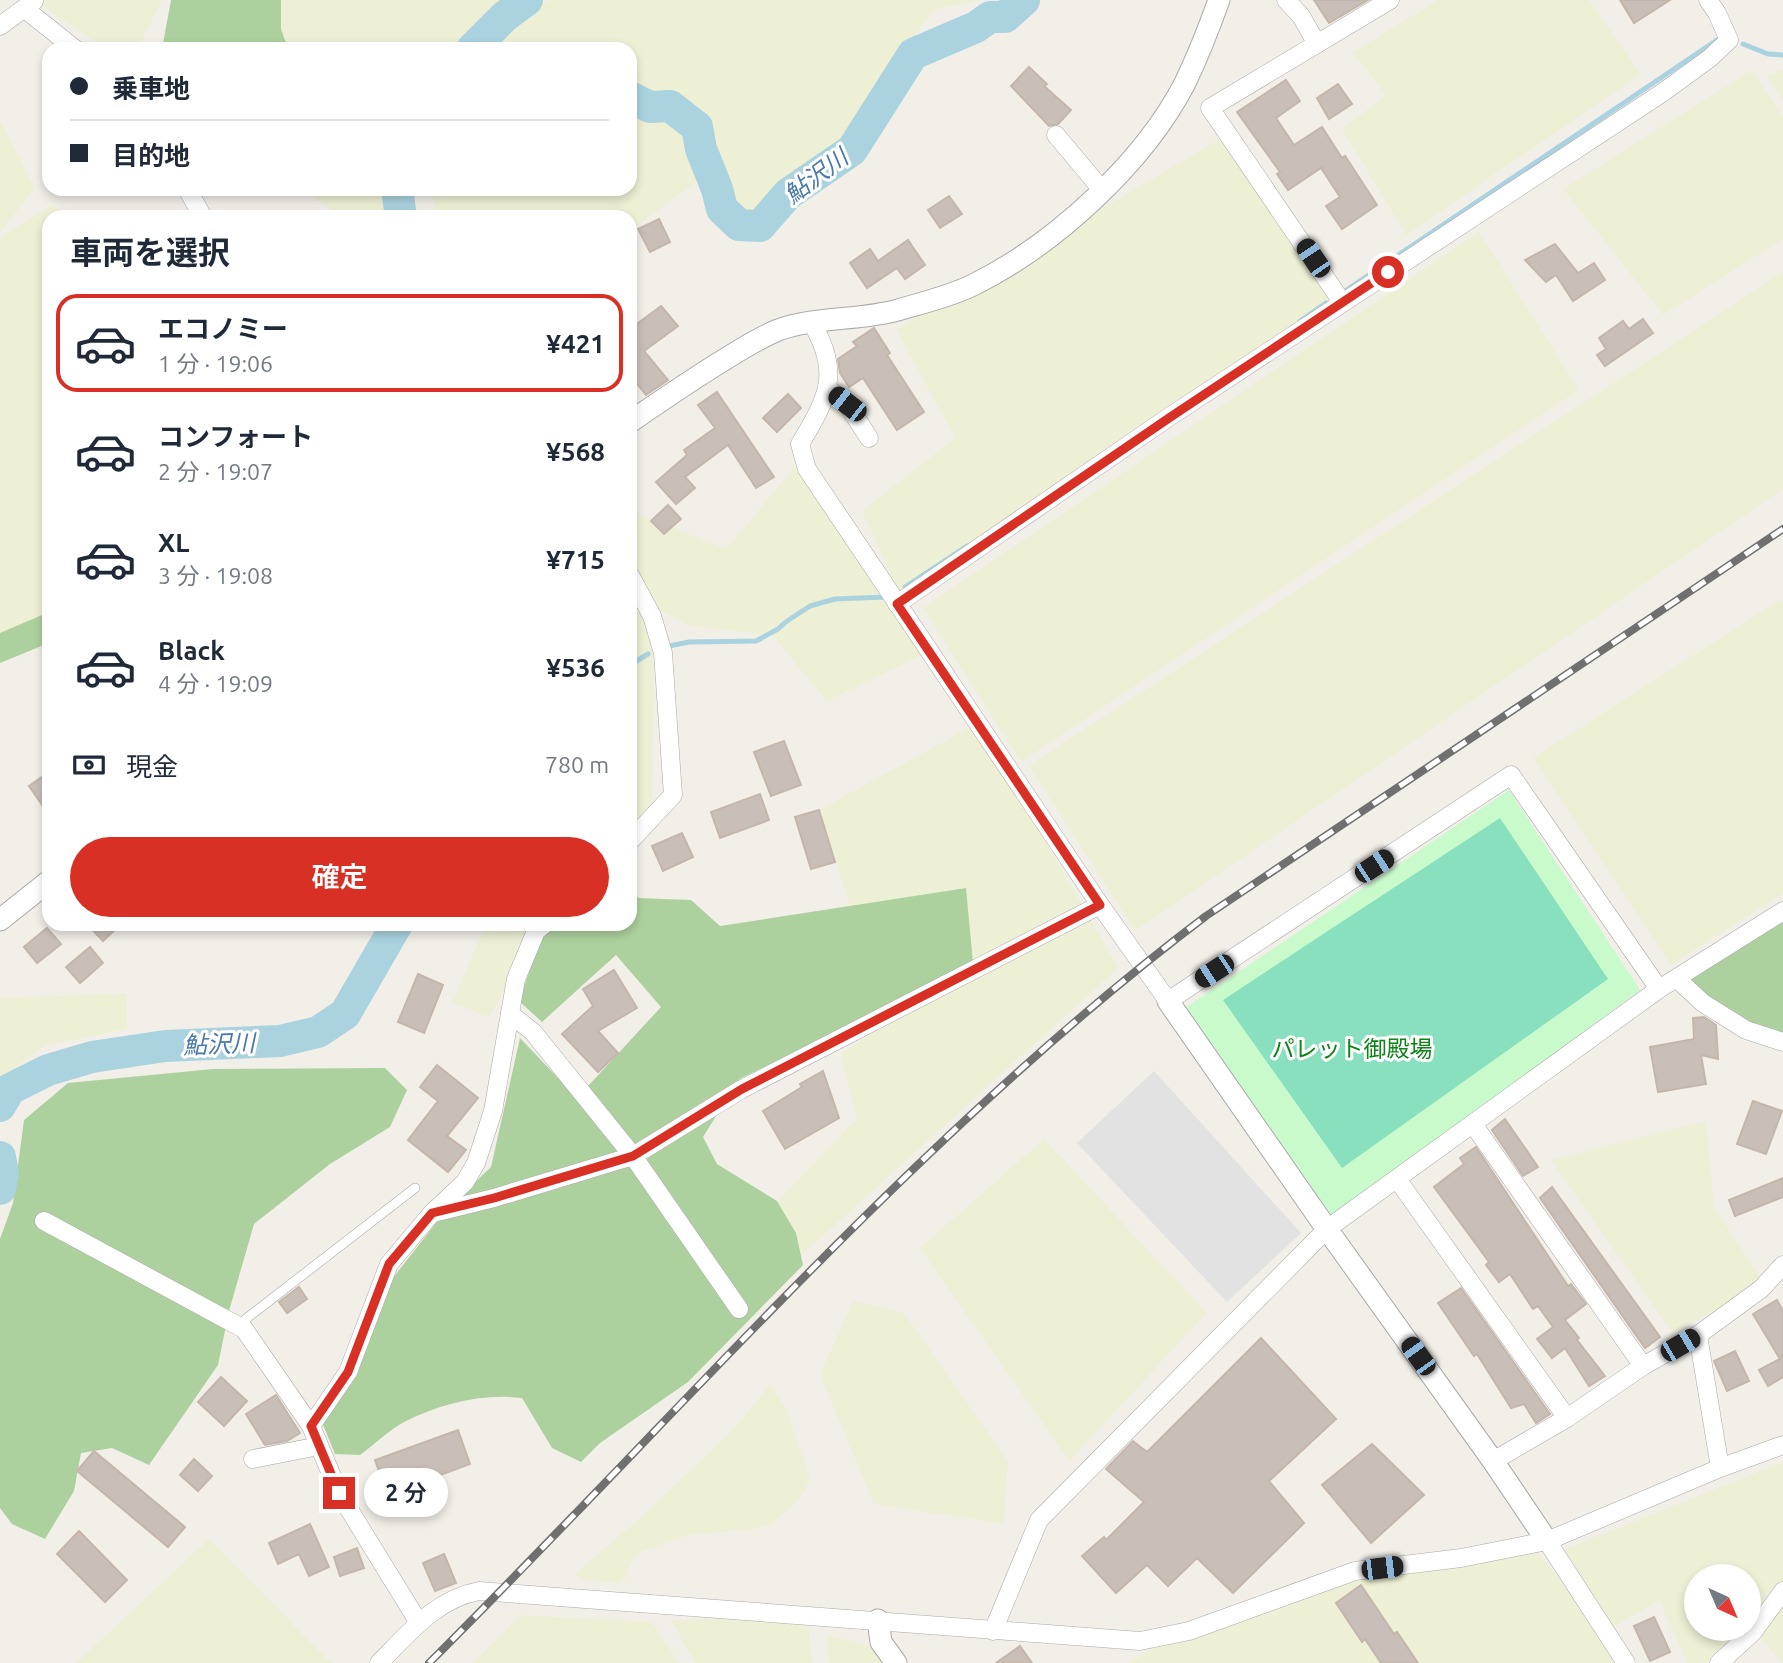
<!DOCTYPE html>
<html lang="ja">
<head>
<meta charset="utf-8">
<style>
	:root { --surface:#fff; --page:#f6f6f7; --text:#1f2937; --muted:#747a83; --line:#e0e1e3; --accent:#d93025 }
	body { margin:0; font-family:Ubuntu,"Noto Sans JP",sans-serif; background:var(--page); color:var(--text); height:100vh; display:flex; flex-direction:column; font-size:26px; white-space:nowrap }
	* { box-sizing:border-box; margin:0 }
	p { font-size:23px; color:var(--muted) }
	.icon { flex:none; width:38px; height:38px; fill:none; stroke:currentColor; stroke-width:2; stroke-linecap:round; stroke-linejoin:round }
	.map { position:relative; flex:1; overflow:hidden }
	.sheet { position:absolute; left:42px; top:210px; width:595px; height:721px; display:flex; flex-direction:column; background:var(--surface); border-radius:21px; box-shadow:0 4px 10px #0003 }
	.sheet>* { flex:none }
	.guide { position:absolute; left:42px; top:42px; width:595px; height:154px; border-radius:21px; box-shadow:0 4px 10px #0003; display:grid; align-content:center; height:154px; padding:0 28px; background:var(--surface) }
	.needle { width:46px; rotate:136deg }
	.fabs { position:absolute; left:1684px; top:1564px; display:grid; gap:14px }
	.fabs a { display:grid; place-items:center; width:77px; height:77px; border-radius:50%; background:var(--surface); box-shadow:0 4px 10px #0003; font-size:35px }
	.end { position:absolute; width:32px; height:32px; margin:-16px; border:9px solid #d93025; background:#fff; box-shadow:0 0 0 4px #fff }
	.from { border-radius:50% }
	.bubble { position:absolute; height:49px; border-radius:24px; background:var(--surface); box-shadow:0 4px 10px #0003; font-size:23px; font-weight:600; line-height:49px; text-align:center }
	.car { position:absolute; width:21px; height:42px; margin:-21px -10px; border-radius:9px; box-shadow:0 0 5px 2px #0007; background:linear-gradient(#222 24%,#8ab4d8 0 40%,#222 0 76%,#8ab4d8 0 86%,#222 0) }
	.guide b { display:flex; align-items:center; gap:24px; height:66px; font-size:26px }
	.guide b+b { border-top:2px solid var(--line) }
	.guide i { width:18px; height:18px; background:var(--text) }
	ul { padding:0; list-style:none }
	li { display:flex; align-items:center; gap:21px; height:98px; margin:0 14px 10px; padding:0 14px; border:4px solid transparent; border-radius:21px }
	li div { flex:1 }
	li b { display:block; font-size:26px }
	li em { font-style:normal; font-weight:600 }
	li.current { border-color:var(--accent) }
	li>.icon { width:63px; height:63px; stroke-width:1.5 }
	h2 { padding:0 28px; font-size:32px; line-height:84px }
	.pay { display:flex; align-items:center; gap:18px; height:77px; padding:0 28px; font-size:26px }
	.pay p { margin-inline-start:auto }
	.cta { display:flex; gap:14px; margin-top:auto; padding:14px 28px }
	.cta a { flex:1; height:80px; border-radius:42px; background:var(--accent); color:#fff; font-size:28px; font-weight:600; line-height:80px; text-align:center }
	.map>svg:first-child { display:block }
	.farmland { fill:#eef0d5; fill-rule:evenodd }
	.forest { fill:#add19e }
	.park { fill:#c8facc }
	.pitch { fill:#88e0be }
	.parking { fill:#e2e2e2 }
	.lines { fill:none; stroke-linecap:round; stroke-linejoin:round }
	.stream { stroke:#aad3df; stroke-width:5 }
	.river { stroke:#aad3df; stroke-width:32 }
	.building { fill:#c7bfb8; stroke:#c4b6ab; stroke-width:2 }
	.service-casing { stroke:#a9a9a9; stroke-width:10 }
	.minor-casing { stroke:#a9a9a9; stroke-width:19 }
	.tertiary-casing { stroke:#a9a9a9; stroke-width:23 }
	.service { stroke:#fff; stroke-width:9 }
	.minor { stroke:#fff; stroke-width:18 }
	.tertiary { stroke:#fff; stroke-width:21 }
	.rail-casing { stroke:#707070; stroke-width:8 }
	.rail { stroke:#fff; stroke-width:5; stroke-dasharray:16; stroke-linecap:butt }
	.route { stroke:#d93025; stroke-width:9 }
	.labels { text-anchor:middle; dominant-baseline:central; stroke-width:6; stroke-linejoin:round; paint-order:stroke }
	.park-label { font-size:23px; fill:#0c8416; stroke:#fff }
	.water-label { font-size:24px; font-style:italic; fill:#4a7aab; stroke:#fff }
</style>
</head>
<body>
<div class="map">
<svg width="1783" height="1663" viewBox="0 0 1783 1663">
	<rect width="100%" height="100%" fill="#f2efe9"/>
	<g class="farmland">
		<polygon points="34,0 162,0 137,49 105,49"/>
		<polygon points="281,0 505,0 452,49 288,49 281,29"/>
		<polygon points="549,0 979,0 934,10 910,42 849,138 759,210 742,217 727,201 706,128 688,107 643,88 630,87 630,49 476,49 496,33"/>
		<polygon points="1438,0 1589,0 1641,74 1406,235 1342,129 1386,95 1353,52"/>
		<polygon points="1752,70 1783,117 1783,239 1663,315 1563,189"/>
		<polygon points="1783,70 1783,100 1766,75"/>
		<polygon points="630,115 679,127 704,177 630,230 630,217 437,217 430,189 630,189"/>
		<polygon points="0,120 35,188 0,232"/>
		<polygon points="1222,138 1335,301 899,593 862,511 955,438 896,329"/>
		<polygon points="306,189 395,189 400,213 394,217 345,217 323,204"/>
		<polygon points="53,204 63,217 49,217 49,612 0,633 0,240 3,235"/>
		<polygon points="1479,232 1579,390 1021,762 923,608"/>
		<polygon points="1783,272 1783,489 1135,931 1029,766"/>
		<polygon points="795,467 922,655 827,701 773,636 690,626 655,608 652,809 630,831 630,511 726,549"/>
		<polygon points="1781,599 1783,602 1783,893 1671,965 1533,758"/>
		<polygon points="978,723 1118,968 801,1256 777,1201 857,1119 840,1054 969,972 966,888 850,906 819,810"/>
		<polygon points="486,924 543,924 489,1017 452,1003"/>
		<polygon points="127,993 127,1029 45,1046 0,1078 0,998"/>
		<polygon points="1706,1121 1714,1207 1766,1286 1672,1332 1551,1160"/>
		<polygon points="1044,1139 1207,1313 1069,1461 920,1248"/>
		<polygon points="853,1301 904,1313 1008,1461 1004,1524 874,1504 820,1375"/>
		<polygon points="770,1385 786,1408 810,1479 799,1500 770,1525 753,1529 689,1535 642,1551 631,1562 625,1579 619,1583 583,1579 574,1574 637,1521 735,1428"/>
		<path d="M1783 1462V1584L1757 1626 1718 1663H1687L1659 1600 1610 1629 1563 1550ZM1696 1577H1748V1629H1696Z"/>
		<polygon points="209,1539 331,1663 76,1663"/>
		<polygon points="1536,1550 1625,1663 1128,1663 1223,1610 1344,1565"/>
		<polygon points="1783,1598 1783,1663 1782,1663 1759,1636"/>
		<polygon points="520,1615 652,1622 679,1663 473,1663"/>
		<polygon points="807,1617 812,1663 695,1663 671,1620"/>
		<polygon points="827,1635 870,1646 884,1663 829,1663"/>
	</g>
	<g class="forest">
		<polygon points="171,0 281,0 281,29 288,49 162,49"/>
		<polygon points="49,612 49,643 0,663 0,633"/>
		<path d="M630 883 638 898 691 900 720 926 966 888 973 963 809 1046 739 1079 703 1137 717 1164 777 1201 796 1233 803 1265 688 1382 600 1443 581 1462 552 1448 522 1398C482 1393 440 1404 404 1422 389 1430 374 1445 360 1455L335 1454 323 1425 352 1349 389 1283 447 1209 491 1167 520 1038 577 1098 661 1007 616 955 542 1022 519 1001 546 924H630Z"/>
		<polygon points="1783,911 1783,1040 1728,1019 1677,979"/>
		<polygon points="385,1068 407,1090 390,1127 330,1164 254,1224 229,1311 218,1365 149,1465 112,1448 81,1453 74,1491 45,1539 12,1524 0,1508 0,1239 13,1203 24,1120 68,1083 213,1069"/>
	</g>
	<polygon class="park" points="1509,790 1640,990 1324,1225 1173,1016"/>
	<polygon class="pitch" points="1500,818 1608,979 1342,1168 1223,1000"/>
	<polygon class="parking" points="1154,1071 1301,1233 1227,1302 1077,1143"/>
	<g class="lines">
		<g class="stream">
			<polyline points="1743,44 1768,54 1783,55"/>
			<polyline points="1345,291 1717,40"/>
			<polyline points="1300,321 1326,303"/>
			<polyline points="905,587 967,546"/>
			<polyline points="669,646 689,642 756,641 778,629 787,621 810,606 835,599 886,597"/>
			<polyline points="630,665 648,654"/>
		</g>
		<g class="river">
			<polyline points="472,49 504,17 527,0"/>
			<polyline points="630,97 650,107 670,106 697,127 701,149 717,189 722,209 739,225 760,226 788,194 852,150 913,54 976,27 990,17 1005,17 1024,0"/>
			<polyline points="397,189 401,217"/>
			<polyline points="0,1106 10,1089 48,1070 92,1057 165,1046 280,1041 318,1032 345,1014 397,924"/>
			<polyline points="0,1157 3,1173 0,1189"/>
		</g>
	</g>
	<g class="building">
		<polygon points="1314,0 1368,0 1329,23"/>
		<polygon points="1620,0 1670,0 1634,23"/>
		<polygon points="1029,67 1047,84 1044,86 1071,110 1058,124 1049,126 1011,86"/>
		<polygon points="1286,80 1300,101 1276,118 1294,145 1322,127 1342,158 1345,156 1377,205 1342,229 1326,206 1340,197 1321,168 1288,190 1277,174 1280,172 1237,112"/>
		<polygon points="1338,84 1352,104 1329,119 1317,98"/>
		<polygon points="949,196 962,214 940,228 928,210"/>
		<polygon points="659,219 670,242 650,252 638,229"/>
		<polygon points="908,240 925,265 905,279 897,268 867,288 850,263 870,249 878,261"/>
		<polygon points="1555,244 1578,273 1594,263 1605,280 1573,301 1556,275 1546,282 1525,260"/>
		<polygon points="661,306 678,326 644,351 668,380 646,395 630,375 630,329"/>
		<polygon points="1643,319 1653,333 1605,366 1597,355 1606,349 1599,338 1623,321 1629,329"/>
		<polygon points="874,328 890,353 887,355 924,412 897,430 863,378 849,387 840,373 838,359 857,346 853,342"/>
		<polygon points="717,392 774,477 756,488 728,445 685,477 695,488 676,504 656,482 687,455 684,450 715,428 698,405"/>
		<polygon points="788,394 801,408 777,432 763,418"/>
		<polygon points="668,505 681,519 664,534 651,521"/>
		<polygon points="784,741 801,785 771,796 754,752"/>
		<polygon points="49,772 49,815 29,786"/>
		<polygon points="760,794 769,820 720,838 711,812"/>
		<polygon points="819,810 835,862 811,869 795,817"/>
		<polygon points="682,833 693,857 663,871 652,846"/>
		<polygon points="87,924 121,924 103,941"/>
		<polygon points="47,928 61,944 37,963 24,947"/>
		<polygon points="90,947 103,963 80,983 66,967"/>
		<polygon points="614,970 637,1008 598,1031 618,1053 598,1072 562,1034 593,1006 583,989"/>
		<polygon points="418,974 443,985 424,1033 398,1022"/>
		<polygon points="1704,1017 1716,1025 1718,1059 1701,1055 1706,1084 1658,1092 1650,1047 1694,1039 1693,1018"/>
		<polygon points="437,1065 478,1098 447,1136 466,1150 448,1172 408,1140 438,1101 420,1087"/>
		<polygon points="823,1071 839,1118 785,1149 763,1111 802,1087 800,1084"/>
		<polygon points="1753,1101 1782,1111 1766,1154 1737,1144"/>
		<polygon points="1505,1119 1538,1167 1523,1176 1492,1130"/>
		<polygon points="1476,1147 1568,1286 1571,1284 1586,1304 1565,1320 1579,1338 1577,1340 1605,1376 1589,1386 1565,1348 1552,1358 1537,1339 1553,1327 1538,1306 1533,1309 1510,1274 1499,1282 1486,1265 1489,1262 1434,1187 1464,1164 1460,1158"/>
		<polygon points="1783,1178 1783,1197 1735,1216 1729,1200"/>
		<polygon points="1552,1187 1660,1337 1645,1348 1540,1198"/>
		<polygon points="299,1287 307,1299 287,1313 279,1302"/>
		<polygon points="1461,1288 1550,1414 1536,1423 1524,1404 1511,1408 1477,1354 1474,1356 1438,1303"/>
		<polygon points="1777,1300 1783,1311 1783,1377 1768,1386 1759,1370 1780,1359 1753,1314"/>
		<polygon points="1261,1338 1336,1419 1269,1481 1304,1523 1233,1593 1197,1558 1168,1586 1147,1565 1116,1593 1082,1556 1104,1537 1106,1540 1144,1502 1106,1469 1133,1441 1147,1452"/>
		<polygon points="1735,1351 1749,1381 1727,1391 1714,1361"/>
		<polygon points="221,1377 247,1401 224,1426 198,1402"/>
		<polygon points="276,1395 300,1433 287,1441 265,1445 246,1414"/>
		<polygon points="458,1430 470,1464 427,1480 422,1466 382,1480 375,1460"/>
		<polygon points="1372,1444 1424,1495 1371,1543 1322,1485"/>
		<polygon points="94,1451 185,1527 168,1547 77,1471"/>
		<polygon points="194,1459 212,1476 198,1491 180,1475"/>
		<polygon points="310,1524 329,1567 309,1576 299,1554 278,1564 269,1543"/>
		<polygon points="79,1531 127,1580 105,1602 57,1554"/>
		<polygon points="357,1548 364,1568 340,1576 334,1557"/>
		<polygon points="444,1554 456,1583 435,1591 423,1563"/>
		<polygon points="1361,1585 1394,1634 1397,1632 1418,1663 1381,1663 1365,1639 1362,1642 1336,1603"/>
		<polygon points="1654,1617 1670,1652 1650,1661 1634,1626"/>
		<polygon points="1020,1646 1032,1663 996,1663"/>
	</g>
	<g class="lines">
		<g class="service-casing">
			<polyline id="service" points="238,1325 415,1188"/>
		</g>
		<g class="minor-casing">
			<g id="minor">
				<polyline points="1286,0 1301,16 1317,44"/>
				<polyline points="28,7 30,13 75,49"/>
				<polyline points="0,26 34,1"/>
				<polyline points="1056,135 1102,190"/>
				<polyline points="187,189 203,217"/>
				<polyline points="1342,302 1210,108 1390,0"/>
				<path d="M812 323C841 374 828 397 800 444L807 469 1100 905 1168 1001 1511 775 1659 989"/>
				<polyline points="827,388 847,404 869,438"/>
				<polyline points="630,575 652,616 663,653 673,795 630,841"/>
				<polyline points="897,604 1169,417 1662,93 1710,58 1729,40 1717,13 1708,0"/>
				<polyline points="1677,979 1703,1003 1746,1030 1783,1042"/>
				<polyline points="510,1014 533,1032 633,1156 739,1309"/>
				<polyline points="1473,1124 1643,1366"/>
				<polyline points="1397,1179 1567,1418"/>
				<polyline points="433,1213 494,1198 633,1156 742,1089 1100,905"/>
				<polyline points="44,1221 244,1329 311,1426"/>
				<polyline points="1698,1335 1720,1468"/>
				<polyline points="253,1459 319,1446"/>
				<polyline points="1493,1461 1567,1418 1643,1366 1698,1335 1761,1289 1783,1265"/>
				<polyline points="1547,1541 1626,1663"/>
				<polyline points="419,1623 339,1493 311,1426 348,1372 389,1264 432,1213 465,1182 476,1163 493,1111 516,979 536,931 545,924"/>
				<polyline points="993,1631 1039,1520 1327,1229 1659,989 1783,911"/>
				<path d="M379 1663C409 1633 436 1599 479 1591L1140 1641 1189 1631 1355 1571 1461 1558 1547 1541 1720 1468 1783 1445"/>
				<polyline points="1719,1663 1753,1632 1783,1591"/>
			</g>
		</g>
		<g class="tertiary-casing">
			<g id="tertiary">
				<path d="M630 422C662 400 694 378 727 358 743 348 761 337 778 330 816 316 859 321 898 310 922 303 951 296 973 285 1054 245 1143 164 1185 83 1198 56 1209 28 1219 0"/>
				<polyline points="0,920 49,881"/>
				<polyline points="1168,1001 1324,1225 1493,1461 1547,1541"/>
				<polyline points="878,1620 881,1642 896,1663"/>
			</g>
		</g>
		<use href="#service" class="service"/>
		<use href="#minor" class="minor"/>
		<use href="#tertiary" class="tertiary"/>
		<g class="rail-casing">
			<path id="rail" d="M429 1663C683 1410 919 1133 1206 916L1783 529"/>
		</g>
		<use href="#rail" class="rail"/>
	</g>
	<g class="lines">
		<polyline class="route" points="339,1493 311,1426 348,1372 389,1264 432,1213 494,1198 633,1156 742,1089 1100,905 897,604 1169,418 1388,272"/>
	</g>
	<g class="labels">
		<g class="park-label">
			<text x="1352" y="1048">パレット御殿場</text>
		</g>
		<g class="water-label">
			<text transform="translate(816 176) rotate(-37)">鮎沢川</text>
			<text transform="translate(219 1044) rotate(-2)">鮎沢川</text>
		</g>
	</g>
</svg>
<div class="fabs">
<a><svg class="needle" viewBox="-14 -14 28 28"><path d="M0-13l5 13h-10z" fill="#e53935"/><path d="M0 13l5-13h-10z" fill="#747a83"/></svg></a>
</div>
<i class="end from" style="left:1388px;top:272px"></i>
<i class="end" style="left:339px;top:1493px"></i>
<div class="bubble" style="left:364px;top:1468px;width:84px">2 分</div>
<i class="car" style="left:1313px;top:258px;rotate:326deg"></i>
<i class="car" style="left:847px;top:404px;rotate:308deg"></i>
<i class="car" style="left:1374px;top:866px;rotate:57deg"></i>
<i class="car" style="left:1214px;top:971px;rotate:237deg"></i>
<i class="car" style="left:1680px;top:1345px;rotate:60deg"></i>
<i class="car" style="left:1418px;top:1356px;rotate:324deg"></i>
<i class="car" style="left:1382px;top:1568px;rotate:83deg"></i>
<div class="guide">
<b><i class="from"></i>乗車地</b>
<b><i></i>目的地</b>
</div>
<section class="sheet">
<h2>車両を選択</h2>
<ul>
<li class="current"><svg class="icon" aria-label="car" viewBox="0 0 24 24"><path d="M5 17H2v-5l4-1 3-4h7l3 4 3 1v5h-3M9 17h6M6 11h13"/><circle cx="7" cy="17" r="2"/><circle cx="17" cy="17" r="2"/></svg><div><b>エコノミー</b><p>1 分 · 19:06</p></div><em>¥421</em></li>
<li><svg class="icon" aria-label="car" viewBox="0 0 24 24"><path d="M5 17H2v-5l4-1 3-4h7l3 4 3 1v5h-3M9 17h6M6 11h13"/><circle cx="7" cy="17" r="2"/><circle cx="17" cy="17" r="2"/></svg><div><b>コンフォート</b><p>2 分 · 19:07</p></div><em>¥568</em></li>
<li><svg class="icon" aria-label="car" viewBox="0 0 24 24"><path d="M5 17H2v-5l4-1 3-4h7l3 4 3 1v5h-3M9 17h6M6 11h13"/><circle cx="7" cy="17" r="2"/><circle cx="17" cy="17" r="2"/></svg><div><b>XL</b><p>3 分 · 19:08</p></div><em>¥715</em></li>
<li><svg class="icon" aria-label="car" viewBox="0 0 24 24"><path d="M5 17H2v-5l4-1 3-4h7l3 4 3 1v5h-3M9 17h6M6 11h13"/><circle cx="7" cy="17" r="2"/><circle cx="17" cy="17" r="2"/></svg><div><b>Black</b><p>4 分 · 19:09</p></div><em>¥536</em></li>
</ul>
<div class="pay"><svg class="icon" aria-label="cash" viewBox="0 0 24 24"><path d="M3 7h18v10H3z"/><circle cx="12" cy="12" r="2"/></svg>現金<p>780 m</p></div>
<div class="cta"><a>確定</a></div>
</section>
</div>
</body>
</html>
